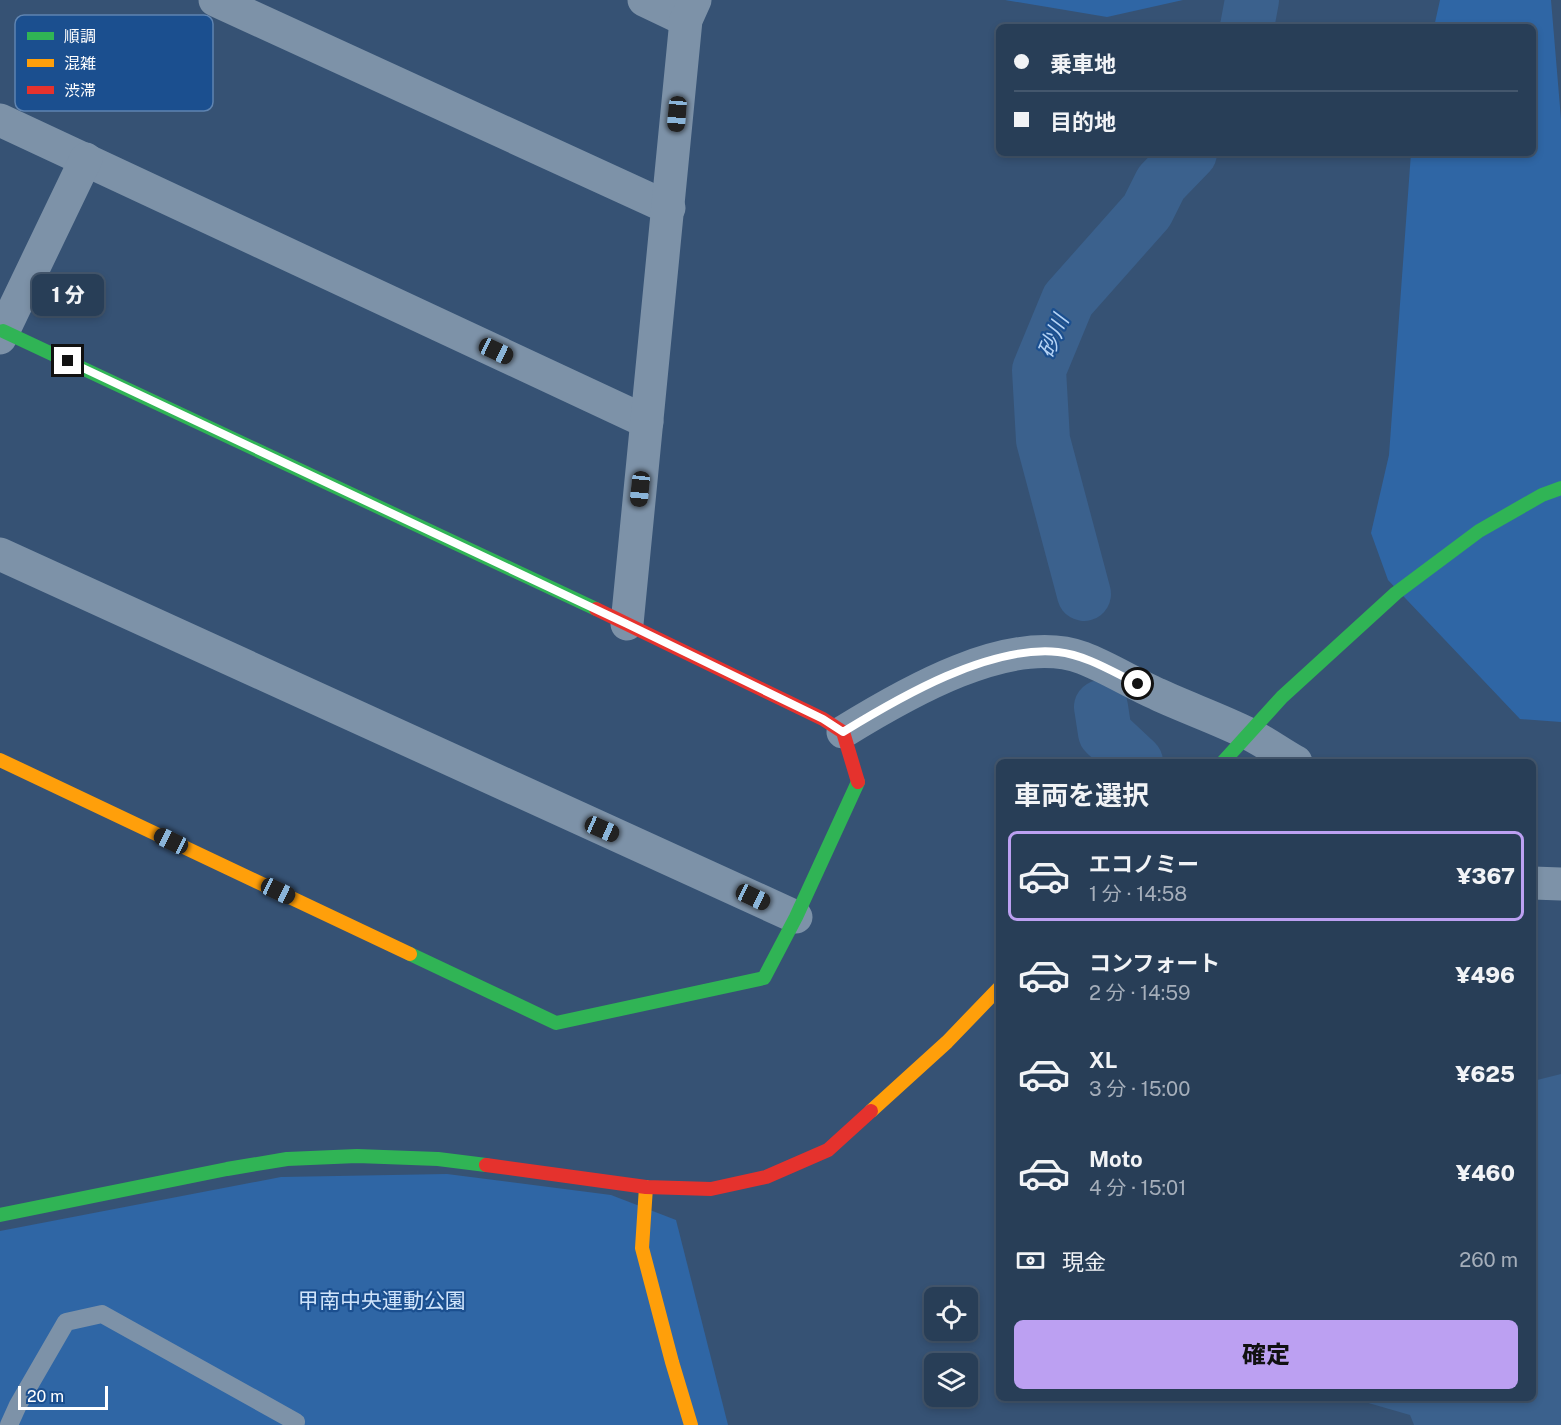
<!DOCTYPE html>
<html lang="ja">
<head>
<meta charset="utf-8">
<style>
	:root { --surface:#283e57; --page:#30455d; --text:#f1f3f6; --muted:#a5aeba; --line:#44576d; --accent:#bca0f2 }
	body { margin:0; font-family:"Public Sans","Noto Sans JP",sans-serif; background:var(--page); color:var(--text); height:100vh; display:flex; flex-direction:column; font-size:22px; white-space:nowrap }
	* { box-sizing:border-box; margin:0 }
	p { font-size:20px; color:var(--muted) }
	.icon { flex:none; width:33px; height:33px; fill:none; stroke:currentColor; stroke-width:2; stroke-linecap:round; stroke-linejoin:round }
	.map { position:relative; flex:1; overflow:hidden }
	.drawer { position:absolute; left:996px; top:759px; width:540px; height:642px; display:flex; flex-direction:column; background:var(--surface); border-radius:9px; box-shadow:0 3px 9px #0003,0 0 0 2px var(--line) }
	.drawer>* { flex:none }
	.banner { position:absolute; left:996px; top:24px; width:540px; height:132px; border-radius:9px; box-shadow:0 3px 9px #0003,0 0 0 2px var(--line); display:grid; align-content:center; height:132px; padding:0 18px; background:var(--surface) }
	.tools { position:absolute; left:924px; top:1287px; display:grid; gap:12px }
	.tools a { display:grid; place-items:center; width:54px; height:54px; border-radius:9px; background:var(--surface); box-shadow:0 3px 9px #0003,0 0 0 2px var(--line); font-size:30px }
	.scale { position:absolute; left:18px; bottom:15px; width:90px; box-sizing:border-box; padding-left:6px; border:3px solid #fff; border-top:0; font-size:16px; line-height:21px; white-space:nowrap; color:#fff; -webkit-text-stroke:4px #1b4f8f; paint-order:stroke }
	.end { position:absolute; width:27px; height:27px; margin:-14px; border:8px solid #fff; background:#111; box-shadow:0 0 0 3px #111 }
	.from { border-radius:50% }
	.bubble { position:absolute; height:42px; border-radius:9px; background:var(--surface); box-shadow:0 3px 9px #0003,0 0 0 2px var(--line); font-size:20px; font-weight:800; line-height:42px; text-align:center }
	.car { position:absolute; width:18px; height:36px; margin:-18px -9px; border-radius:8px; box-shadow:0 0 4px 2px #0007; background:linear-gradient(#222 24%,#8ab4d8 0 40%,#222 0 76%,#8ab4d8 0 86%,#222 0) }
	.banner b { display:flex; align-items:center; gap:21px; height:57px; font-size:22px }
	.banner b+b { border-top:2px solid var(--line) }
	.banner i { width:15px; height:15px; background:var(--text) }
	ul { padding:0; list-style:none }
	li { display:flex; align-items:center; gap:18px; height:90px; margin:0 12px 9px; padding:0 6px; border:3px solid transparent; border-radius:9px }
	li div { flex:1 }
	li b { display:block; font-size:22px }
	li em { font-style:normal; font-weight:800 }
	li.selected { border-color:var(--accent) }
	li>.icon { width:54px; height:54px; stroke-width:1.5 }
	h2 { padding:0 18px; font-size:27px; line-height:72px }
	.pay { display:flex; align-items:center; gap:15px; height:66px; padding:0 18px; font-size:22px }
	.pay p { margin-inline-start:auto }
	.action { display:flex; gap:12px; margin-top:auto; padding:12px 18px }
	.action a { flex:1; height:69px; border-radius:9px; background:var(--accent); color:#111; font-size:24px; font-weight:800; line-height:69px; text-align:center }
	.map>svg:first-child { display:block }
	.green { fill:#2f66a5 }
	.water { fill:#3b618d }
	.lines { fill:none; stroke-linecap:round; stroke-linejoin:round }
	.river { stroke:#3b618d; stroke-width:54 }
	.lane { stroke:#7d92a8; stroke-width:18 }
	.street { stroke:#7d92a8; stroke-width:33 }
	.fast { stroke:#30b455; stroke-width:14 }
	.slow { stroke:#ff9f0a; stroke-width:14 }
	.jam { stroke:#e5322d; stroke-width:14 }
	.route { stroke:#fff; stroke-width:8 }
	.labels { text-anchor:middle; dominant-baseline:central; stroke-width:4.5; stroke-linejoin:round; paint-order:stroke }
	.park-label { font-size:21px; fill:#cfe3fa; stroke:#1b4f8f }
	.water-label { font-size:22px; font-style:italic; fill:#b5d3f5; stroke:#1b4f8f }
	.key { fill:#1b4f8f; stroke:#5f84b1; stroke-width:1.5 }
	.key-label { font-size:16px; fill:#fff }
</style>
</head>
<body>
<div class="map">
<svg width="1561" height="1425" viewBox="0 0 1561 1425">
	<rect width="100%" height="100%" fill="#365274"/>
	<g class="green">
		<polygon points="1005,0 1183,0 1107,17"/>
		<polygon points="1440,0 1551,0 1561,119 1561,722 1520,719 1388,580 1371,533 1389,455 1411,153 1533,153 1533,27 1434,27"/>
		<polygon points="447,1174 611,1195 676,1220 728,1425 0,1425 0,1231 281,1177"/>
	</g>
	<polygon class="water" points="1561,1074 1561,1425 1414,1425 1410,1415 1351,1398 1533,1398 1533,1081"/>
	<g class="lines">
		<g class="river">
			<polyline points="1247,27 1252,0"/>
			<polyline points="1084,594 1043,440 1039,370 1068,300 1147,211 1161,183 1190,153"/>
			<polyline points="1101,707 1105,733 1136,762"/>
		</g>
		<polyline class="lane" points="9,1425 18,1405 66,1322 102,1314 296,1422 294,1425"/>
		<g class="street">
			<polyline points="215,0 669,208"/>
			<polyline points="644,0 686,20"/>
			<polyline points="0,120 647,422"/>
			<polyline points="0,338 86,159"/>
			<polyline points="0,554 796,917"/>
			<polyline points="627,624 686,20 695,0"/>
			<path d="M843 732C903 695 1011 631 1083 658 1109 668 1132 683 1157 694 1187 708 1219 719 1249 734 1265 742 1280 753 1296 762"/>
			<polyline points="1533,883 1561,884"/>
		</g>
		<g class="fast">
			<polyline points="3,331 596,609"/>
			<polyline points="1223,762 1282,697 1396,593 1479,531 1542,495 1561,488"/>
			<polyline points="410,954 556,1023 764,978 796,917 858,782"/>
			<polyline points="0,1215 227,1169 287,1159 357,1156 438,1159 486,1165"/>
		</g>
		<g class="slow">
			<polyline points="0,760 410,954"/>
			<polyline points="871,1111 947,1042 999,988"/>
			<polyline points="646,1187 642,1248 672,1362 691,1425"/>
		</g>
		<g class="jam">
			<polyline points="596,609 823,719 843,732 858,782"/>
			<polyline points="486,1165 646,1187 711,1189 766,1177 828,1150 871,1111"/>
		</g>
	</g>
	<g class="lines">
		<path class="route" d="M68 361 627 624 823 719 843 732C900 697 989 645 1058 652 1086 655 1113 672 1138 684"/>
	</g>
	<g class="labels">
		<g class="park-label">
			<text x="382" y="1300">甲南中央運動公園</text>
		</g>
		<g class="water-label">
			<text transform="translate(1053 336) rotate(-67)">砂川</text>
		</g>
	</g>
	<rect x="15" y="15" width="198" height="96" rx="9" class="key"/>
	<rect x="27" y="32" width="27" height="8" fill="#30b455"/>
	<rect x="27" y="59" width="27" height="8" fill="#ff9f0a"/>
	<rect x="27" y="86" width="27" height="8" fill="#e5322d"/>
	<g class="key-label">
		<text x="64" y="42">順調</text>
		<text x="64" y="69">混雑</text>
		<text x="64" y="96">渋滞</text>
	</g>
</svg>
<div class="tools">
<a><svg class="icon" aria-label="locate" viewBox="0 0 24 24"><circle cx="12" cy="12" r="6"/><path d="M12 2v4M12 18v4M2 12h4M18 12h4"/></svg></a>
<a><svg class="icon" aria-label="layers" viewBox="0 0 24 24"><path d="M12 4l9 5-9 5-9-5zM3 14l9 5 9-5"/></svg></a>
</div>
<div class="scale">20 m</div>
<i class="end from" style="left:1138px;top:684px"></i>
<i class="end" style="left:68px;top:361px"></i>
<div class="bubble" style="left:32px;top:274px;width:72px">1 分</div>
<i class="car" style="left:677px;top:114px;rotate:185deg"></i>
<i class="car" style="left:496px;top:351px;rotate:115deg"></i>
<i class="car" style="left:640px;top:489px;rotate:186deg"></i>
<i class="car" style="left:602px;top:829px;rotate:114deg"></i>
<i class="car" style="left:171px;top:841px;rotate:296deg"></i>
<i class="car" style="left:278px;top:891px;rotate:115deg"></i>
<i class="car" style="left:753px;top:897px;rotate:115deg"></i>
<div class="banner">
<b><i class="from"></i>乗車地</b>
<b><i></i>目的地</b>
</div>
<section class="drawer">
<h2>車両を選択</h2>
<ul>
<li class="selected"><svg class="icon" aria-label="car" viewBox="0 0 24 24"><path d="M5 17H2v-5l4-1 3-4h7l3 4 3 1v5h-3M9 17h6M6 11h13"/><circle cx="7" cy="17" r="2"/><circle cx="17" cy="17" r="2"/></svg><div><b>エコノミー</b><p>1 分 · 14:58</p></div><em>¥367</em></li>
<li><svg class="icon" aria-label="car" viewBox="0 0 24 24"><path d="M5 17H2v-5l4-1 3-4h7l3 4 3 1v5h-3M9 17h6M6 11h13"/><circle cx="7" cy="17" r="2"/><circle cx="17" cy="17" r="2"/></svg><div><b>コンフォート</b><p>2 分 · 14:59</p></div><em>¥496</em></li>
<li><svg class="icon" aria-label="car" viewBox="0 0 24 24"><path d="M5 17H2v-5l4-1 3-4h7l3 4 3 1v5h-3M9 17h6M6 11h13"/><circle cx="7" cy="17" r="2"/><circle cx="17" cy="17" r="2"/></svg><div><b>XL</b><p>3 分 · 15:00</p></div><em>¥625</em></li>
<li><svg class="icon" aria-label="car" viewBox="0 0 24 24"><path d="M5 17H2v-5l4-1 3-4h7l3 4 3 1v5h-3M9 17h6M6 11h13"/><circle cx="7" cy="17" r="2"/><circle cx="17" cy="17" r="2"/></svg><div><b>Moto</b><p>4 分 · 15:01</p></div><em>¥460</em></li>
</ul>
<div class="pay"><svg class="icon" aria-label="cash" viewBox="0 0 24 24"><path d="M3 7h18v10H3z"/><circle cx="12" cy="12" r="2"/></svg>現金<p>260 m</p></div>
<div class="action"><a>確定</a></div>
</section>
</div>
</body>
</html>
